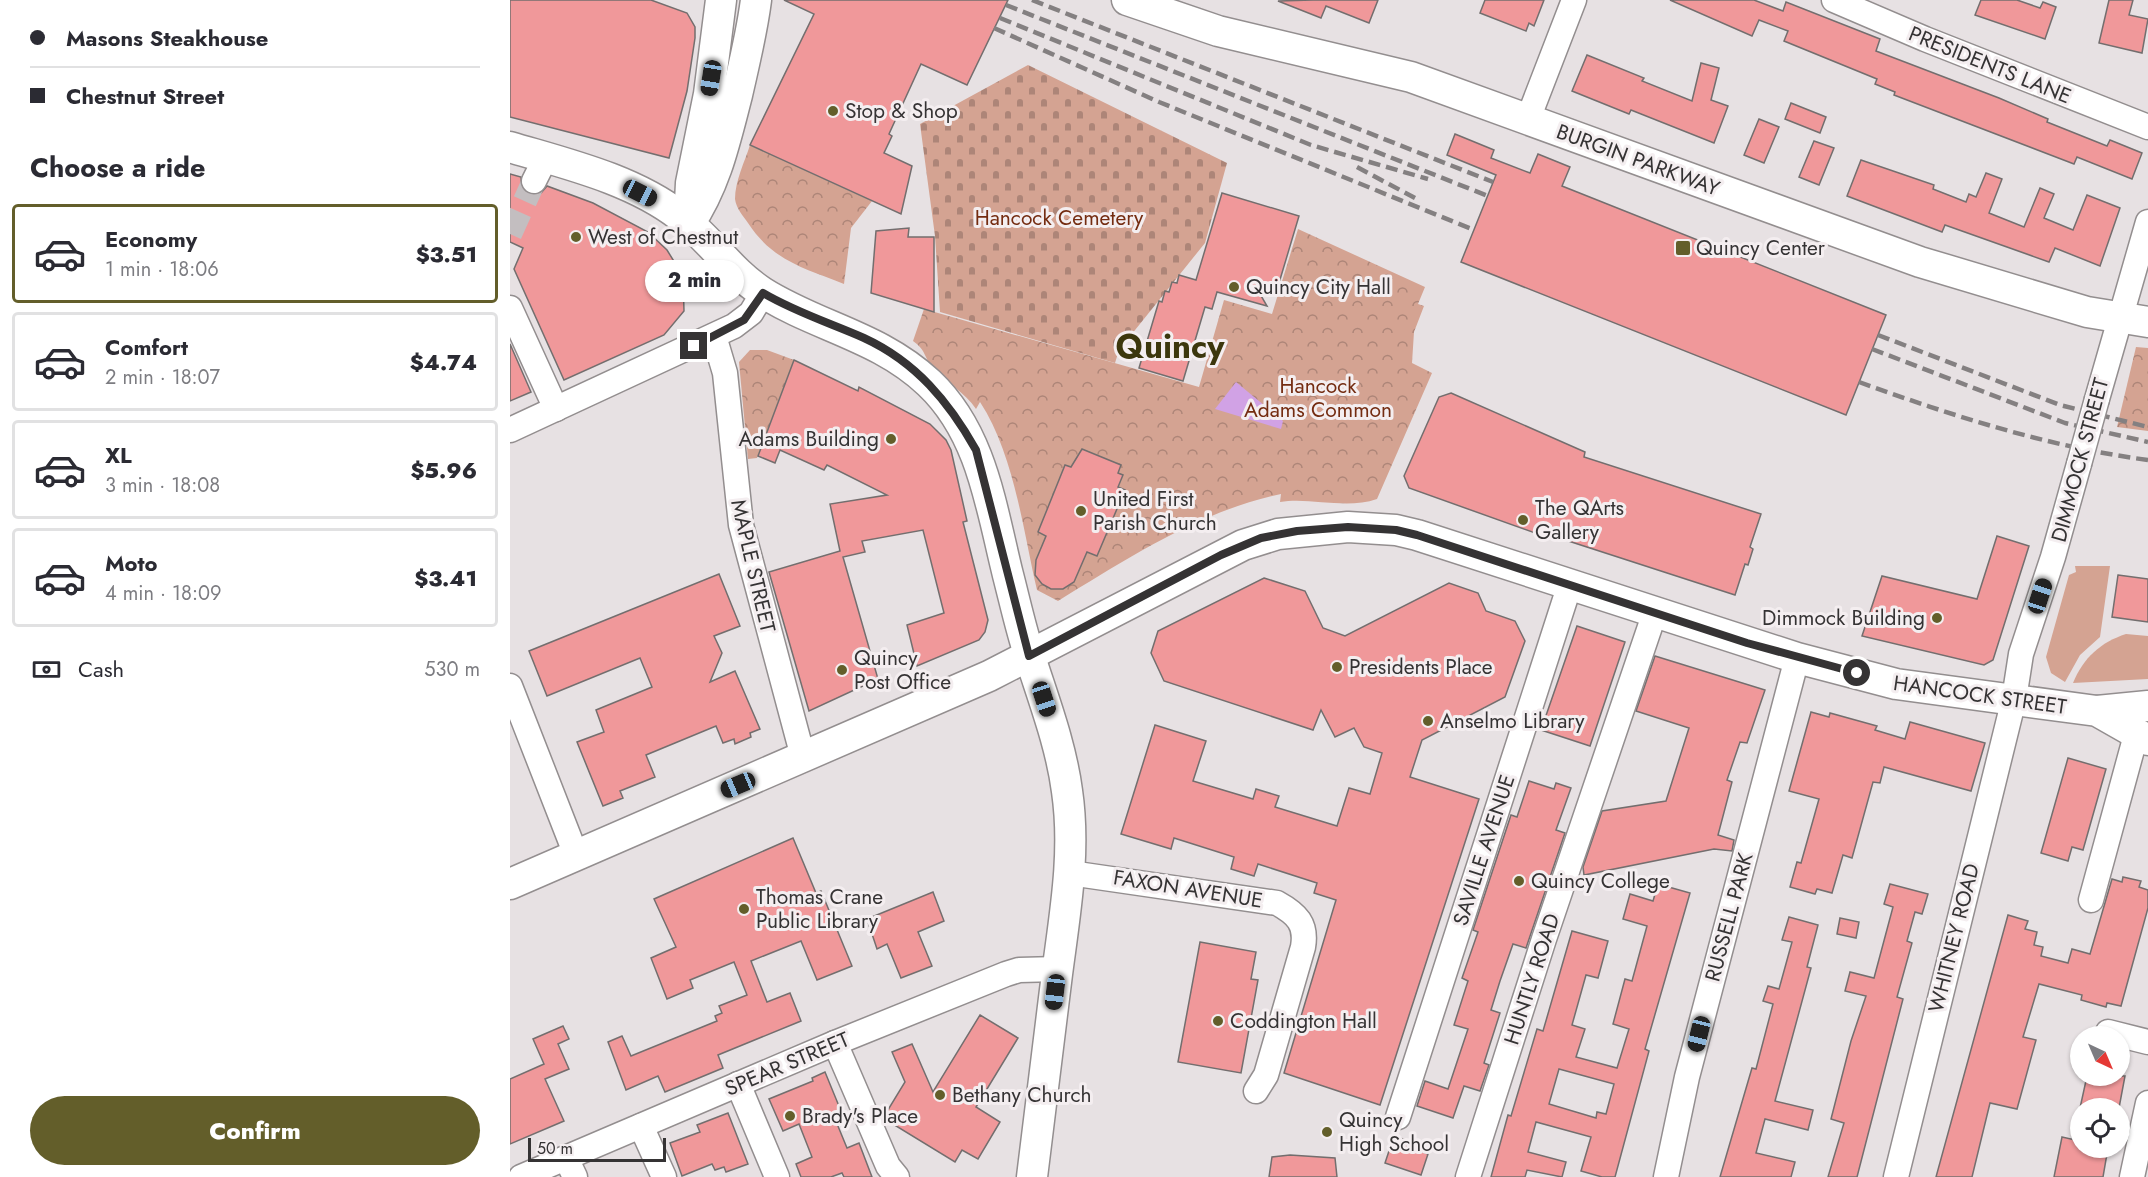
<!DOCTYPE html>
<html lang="en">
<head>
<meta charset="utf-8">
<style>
	:root { --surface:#fff; --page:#f2f2f3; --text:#2b2b33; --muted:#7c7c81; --line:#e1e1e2; --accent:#635e2a }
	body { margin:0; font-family:Jost,sans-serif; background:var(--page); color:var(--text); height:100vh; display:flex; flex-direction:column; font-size:22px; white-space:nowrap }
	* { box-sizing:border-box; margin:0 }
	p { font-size:20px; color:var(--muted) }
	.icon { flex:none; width:33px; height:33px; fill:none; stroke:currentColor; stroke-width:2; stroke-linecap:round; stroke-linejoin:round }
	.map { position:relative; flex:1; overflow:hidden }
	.side { display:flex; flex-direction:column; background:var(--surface); width:510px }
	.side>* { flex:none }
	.top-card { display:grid; align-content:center; height:132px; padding:0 30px; background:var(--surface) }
	.needle { width:39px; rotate:136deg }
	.fabs { position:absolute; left:1560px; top:1026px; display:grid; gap:12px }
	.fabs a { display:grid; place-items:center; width:60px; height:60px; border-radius:50%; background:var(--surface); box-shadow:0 2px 4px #0004; font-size:30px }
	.scale { position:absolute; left:18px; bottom:15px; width:138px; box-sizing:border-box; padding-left:6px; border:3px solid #353334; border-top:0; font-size:16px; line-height:21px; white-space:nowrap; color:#353334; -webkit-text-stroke:4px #f4eef0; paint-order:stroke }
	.end { position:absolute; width:27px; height:27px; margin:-14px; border:8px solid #353334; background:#fff; box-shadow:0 0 0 3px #fff }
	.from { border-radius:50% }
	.bubble { position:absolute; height:42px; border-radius:21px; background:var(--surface); box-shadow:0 2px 4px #0004; font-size:20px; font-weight:800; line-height:42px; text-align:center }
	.car { position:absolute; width:18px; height:36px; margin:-18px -9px; border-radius:8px; box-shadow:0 0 4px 2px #0007; background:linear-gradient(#222 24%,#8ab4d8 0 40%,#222 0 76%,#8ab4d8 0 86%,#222 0) }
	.top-card b { display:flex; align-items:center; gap:21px; height:57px; font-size:22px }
	.top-card b+b { border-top:2px solid var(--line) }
	.top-card i { width:15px; height:15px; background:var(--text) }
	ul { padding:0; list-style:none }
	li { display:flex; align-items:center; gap:18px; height:99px; margin:0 12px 9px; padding:0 18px; border:3px solid var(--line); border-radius:6px }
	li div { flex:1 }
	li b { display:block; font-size:22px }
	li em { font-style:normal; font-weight:800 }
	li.on { border-color:var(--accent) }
	li>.icon { width:54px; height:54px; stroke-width:1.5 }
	h2 { padding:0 30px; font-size:27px; line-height:72px }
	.pay { display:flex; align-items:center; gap:15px; height:66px; padding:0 30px; font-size:22px }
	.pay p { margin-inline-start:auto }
	.button { display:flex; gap:12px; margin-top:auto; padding:12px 30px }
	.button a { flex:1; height:69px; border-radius:36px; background:var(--accent); color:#fff; font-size:24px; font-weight:800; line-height:69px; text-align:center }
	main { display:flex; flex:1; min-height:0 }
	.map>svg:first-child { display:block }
	.grass { fill:#d4a392 }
	.forest { fill:url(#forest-crowns) }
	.cemetery { fill:url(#cemetery-stones) }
	.water { fill:#d1a2e5 }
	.building { fill:#f0989a; stroke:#736e6e; stroke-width:1.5; fill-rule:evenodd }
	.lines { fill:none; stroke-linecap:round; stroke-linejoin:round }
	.minor-tunnel { stroke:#c3bec0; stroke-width:24; stroke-dasharray:24 12; stroke-linecap:butt }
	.minor-casing { stroke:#938e8f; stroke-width:27 }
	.major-casing { stroke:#938e8f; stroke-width:33 }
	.minor { stroke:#fff; stroke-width:24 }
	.major { stroke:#fff; stroke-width:30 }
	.rail { stroke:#848081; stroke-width:4.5; stroke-dasharray:12 6; stroke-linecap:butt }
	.minor-bridge-casing { stroke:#938e8f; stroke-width:27; stroke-linecap:butt }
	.minor-bridge { stroke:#fff; stroke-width:24 }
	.route { stroke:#353334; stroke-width:8 }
	.poi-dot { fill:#635e2a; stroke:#f4eef0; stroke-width:2 }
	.labels { text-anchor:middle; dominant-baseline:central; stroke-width:6; stroke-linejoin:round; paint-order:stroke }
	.street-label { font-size:21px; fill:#353334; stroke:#f4eef0 }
	.poi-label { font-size:21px; fill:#353334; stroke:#f4eef0; text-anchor:start }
	.park-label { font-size:21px; fill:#742c11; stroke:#f4eef0 }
	.town-label { font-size:33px; font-weight:bold; fill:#3c370d; stroke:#f4eef0 }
</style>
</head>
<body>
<main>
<section class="side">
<div class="top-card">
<b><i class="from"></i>Masons Steakhouse</b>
<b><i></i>Chestnut Street</b>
</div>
<h2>Choose a ride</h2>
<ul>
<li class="on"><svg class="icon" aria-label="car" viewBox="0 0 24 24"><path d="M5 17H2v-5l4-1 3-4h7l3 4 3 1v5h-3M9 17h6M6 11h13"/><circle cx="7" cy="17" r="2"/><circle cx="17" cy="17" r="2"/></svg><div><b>Economy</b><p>1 min · 18:06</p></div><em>$3.51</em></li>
<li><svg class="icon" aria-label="car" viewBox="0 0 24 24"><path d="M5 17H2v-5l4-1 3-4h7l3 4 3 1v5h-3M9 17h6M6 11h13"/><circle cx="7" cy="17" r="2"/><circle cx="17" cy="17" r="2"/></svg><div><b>Comfort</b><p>2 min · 18:07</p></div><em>$4.74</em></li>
<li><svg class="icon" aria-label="car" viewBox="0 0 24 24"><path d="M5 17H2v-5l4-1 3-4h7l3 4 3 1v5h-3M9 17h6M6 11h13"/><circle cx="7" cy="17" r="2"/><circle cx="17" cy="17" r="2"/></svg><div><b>XL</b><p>3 min · 18:08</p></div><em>$5.96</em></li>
<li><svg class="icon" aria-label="car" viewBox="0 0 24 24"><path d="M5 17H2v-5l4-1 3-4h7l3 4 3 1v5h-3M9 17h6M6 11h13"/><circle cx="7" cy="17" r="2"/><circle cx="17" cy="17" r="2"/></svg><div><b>Moto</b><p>4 min · 18:09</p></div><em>$3.41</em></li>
</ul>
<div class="pay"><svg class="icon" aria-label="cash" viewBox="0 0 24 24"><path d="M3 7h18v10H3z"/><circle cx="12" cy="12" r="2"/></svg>Cash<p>530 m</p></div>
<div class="button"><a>Confirm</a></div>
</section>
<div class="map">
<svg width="1638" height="1177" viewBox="0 0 1638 1177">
	<defs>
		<pattern id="forest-crowns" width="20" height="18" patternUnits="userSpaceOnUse" patternTransform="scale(1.5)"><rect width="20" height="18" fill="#d4a392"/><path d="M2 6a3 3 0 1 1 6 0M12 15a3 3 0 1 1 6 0" fill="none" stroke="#ad8578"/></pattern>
		<pattern id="cemetery-stones" width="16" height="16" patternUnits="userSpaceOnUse" patternTransform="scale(1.5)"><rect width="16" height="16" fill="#d4a392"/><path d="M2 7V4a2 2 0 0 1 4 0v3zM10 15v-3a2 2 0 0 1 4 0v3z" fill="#ad8578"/></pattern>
	</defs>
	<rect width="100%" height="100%" fill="#e7e1e3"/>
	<g class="grass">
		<polygon points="1565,566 1600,566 1590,637 1570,655 1555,682 1541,673 1536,657 1559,575 1566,572"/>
		<path d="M1616 634 1638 636V679L1563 683C1573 658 1591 642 1616 634Z"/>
	</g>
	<g class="forest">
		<path d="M240 145 362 201 341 228 334 284C294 268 263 261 238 223 233 216 226 208 225 199 225 181 235 161 240 145Z"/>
		<path d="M788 229 915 287 908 304 914 306 904 332 902 363 922 373 867 499C836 510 801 497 770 502L771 494C690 511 618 558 548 601L527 590C513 530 504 454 470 402L466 409C455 392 437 384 422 367 414 357 416 350 403 341L414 309 689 387 714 300 762 314Z"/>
		<polygon points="1626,347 1638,348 1638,431 1607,427"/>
		<polygon points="240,350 257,350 284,360 247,458 238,459 229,362"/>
	</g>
	<polygon class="cemetery" points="518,65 717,163 695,243 609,350 605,363 430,312 425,236 410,124"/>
	<polygon class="water" points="726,382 773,421 771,429 705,409"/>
	<g class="building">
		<polygon points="0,0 141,0 177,13 185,27 185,38 177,91 159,158 0,117"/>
		<polygon points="274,0 498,0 457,85 411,64 379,134 382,136 374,153 402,166 391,214 240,145 304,14"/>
		<polygon points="803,0 868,0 859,23 816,6 811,18 768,1"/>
		<polygon points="975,0 1034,0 1024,26 1019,23 1016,31 970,13"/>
		<polygon points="1160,0 1244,0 1273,11 1276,2 1370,39 1366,51 1489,98 1538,119 1537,122 1597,146 1600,140 1632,153 1622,179 1567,157 1564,164 1384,95 1385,92 1365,84 1367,79 1274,41 1278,31 1249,20 1242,36"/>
		<polygon points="1471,0 1507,0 1530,8 1533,2 1546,7 1535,39 1465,15"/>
		<polygon points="1599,0 1623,0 1619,15 1638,19 1632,53 1589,43"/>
		<polygon points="1077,55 1134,78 1132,81 1182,101 1191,63 1209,68 1201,100 1218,106 1204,143 1121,110 1119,114 1062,91"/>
		<polygon points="1281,103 1316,117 1310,133 1275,119"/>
		<polygon points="1249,119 1269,127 1254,163 1234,155"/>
		<polygon points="945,134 984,150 981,158 1020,173 1028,154 1060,167 1052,186 1376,315 1336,415 951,262 986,175 937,155"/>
		<polygon points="1304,141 1324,148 1309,185 1289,177"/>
		<polygon points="1351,160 1424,185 1423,189 1456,202 1459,194 1466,197 1476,173 1492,179 1479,213 1514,227 1530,188 1544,194 1534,218 1563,230 1577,195 1610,208 1590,266 1545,248 1539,262 1435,225 1432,232 1337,196"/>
		<polygon points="0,174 11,177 12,188 18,194 31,193 37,186 83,203 138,232 157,250 173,276 174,311 154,335 54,380 4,269 13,248 0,242"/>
		<polygon points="712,193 789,216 766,293 746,287 757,306 707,292 702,309 695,307 673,381 629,368 649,301 652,302 655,291 659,292 662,282 667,283 669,275 686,280"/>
		<polygon points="399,228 398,237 424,237 424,312 361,293 366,231"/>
		<polygon points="0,344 21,392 0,401"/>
		<polygon points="284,360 348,391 349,387 420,424 436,440 441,450 457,521 453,522 478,620 475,632 469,640 407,666 397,625 434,613 413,530 352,541 355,552 333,557 368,679 299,711 259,572 330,551 320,504 377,495 317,465 314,470 270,450 265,463 248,456"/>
		<polygon points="941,393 1075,452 1074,457 1251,514 1240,547 1243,549 1238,565 1235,564 1225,595 1046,537 1045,540 899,488 894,476 929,397"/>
		<polygon points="572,449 611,465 608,473 613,475 608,487 615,490 587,556 577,552 564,582 553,589 541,589 532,584 525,575 526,560 536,536 528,532 555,465 561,467"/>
		<polygon points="1487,536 1519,546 1483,660 1474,665 1352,636 1372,576 1467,599"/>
		<polygon points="209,574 230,626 204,636 212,653 200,682 225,671 250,729 240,733 241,737 225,744 224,739 213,743 206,726 136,755 145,777 110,791 113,798 93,806 67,742 94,732 86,710 142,687 130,658 37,696 19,651"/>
		<polygon points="1608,575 1638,579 1638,622 1602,617"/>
		<polygon points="754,578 795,591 813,628 835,636 939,583 968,593 976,611 1005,621 1015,641 995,697 912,740 900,777 969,799 870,1105 774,1073 826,900 804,893 807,883 748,864 744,876 721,869 724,857 664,838 661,849 611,834 645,725 696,741 683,781 743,799 746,789 769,796 765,807 827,826 839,788 860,794 872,753 854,747 844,728 825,737 811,710 803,730 654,681 641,653 648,631"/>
		<polygon points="1067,626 1115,642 1080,746 1031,730"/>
		<polygon points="1145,656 1255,690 1237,743 1230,742 1217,780 1222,782 1208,835 1224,840 1222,851 1204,849 1074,875 1073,867 1092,811 1156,801 1179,728 1126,711"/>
		<polygon points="1301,712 1319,717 1320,713 1367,726 1365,730 1395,739 1400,722 1475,743 1461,791 1374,767 1370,783 1363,782 1342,858 1333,855 1322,893 1307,889 1305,894 1280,887 1287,862 1291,863 1309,799 1279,791"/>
		<polygon points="1558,758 1596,769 1573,850 1562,847 1558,861 1531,853"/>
		<polygon points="1019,781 1044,789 1046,783 1061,788 1046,830 1055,833 1016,948 1003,944 990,981 981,1010 990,1013 974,1063 979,1065 970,1091 954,1086 943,1118 907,1106 915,1081 938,1089 958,1029 944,1025 958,981 952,978 968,932 963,930 1001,815 1007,817"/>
		<polygon points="283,838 306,893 311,891 342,966 307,980 291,941 241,961 257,1002 280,993 291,1021 208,1055 213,1068 155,1092 148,1076 116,1090 98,1042 112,1036 121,1056 207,1021 205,1016 212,1013 209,1006 237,995 224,962 180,980 183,988 157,999 141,958 166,947 144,899"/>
		<polygon points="1613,877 1631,881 1629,887 1638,890 1638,908 1611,1006 1597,1003 1596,1007 1571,1000 1572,995 1529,984 1513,1037 1526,1040 1507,1109 1480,1103 1462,1177 1426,1177 1498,915 1518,921 1515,929 1527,932 1524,945 1533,947 1531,956 1558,963 1562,949 1580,954 1602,879 1612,882"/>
		<path d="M1148 884 1180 893 1135 1049 1139 1051 1105 1177H1092L1071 1171 1081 1137 1026 1122 1018 1152 1056 1162 1052 1177 1017 1170 1015 1177H981L998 1115 1001 1116 1027 1029 1033 1031 1062 931 1098 941 1088 978 1076 975 1062 1025 1075 1029 1066 1057 1107 1068 1119 1029 1103 1024 1115 979 1122 981 1137 926 1113 919 1120 894 1143 901ZM1049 1069 1104 1084 1096 1114 1087 1112 1086 1118 1039 1104Z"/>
		<polygon points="1380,884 1418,894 1412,914 1405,912 1397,941 1402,943 1387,997 1393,999 1347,1177 1318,1177 1334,1123 1321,1119 1341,1041 1356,996 1335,991 1340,972 1364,978 1383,907 1374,904"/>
		<polygon points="423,892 434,921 408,932 422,966 391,978 377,944 367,949 357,919"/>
		<polygon points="1279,917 1308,925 1297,967 1301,968 1265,1101 1303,1110 1298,1130 1255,1119 1246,1153 1285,1162 1281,1177 1210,1177 1242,1068 1246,1069 1263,1004 1253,1001 1258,986 1269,989 1282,942 1272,940"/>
		<polygon points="1330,918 1349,922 1346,938 1327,934"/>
		<polygon points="690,942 746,952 741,979 748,980 731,1073 668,1062"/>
		<polygon points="470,1015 508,1038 466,1107 490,1122 468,1159 452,1150 445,1162 373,1118 395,1082 382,1052 402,1044 423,1092"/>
		<polygon points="53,1026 59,1039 48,1044 59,1069 35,1079 54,1121 0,1144 0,1079 34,1064 23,1039"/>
		<polygon points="315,1072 331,1111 323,1114 337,1148 349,1143 362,1177 334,1177 332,1173 321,1177 291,1177 286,1164 302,1157 289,1124 273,1131 259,1099 303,1081 302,1078"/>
		<polygon points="1577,1076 1615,1076 1609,1108 1570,1108"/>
		<polygon points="218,1113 238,1164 216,1172 214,1167 205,1170 202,1164 172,1176 160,1143 190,1132 187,1125"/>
		<polygon points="884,1136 899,1141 897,1146 918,1154 911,1175 875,1163"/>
		<polygon points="1552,1137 1570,1141 1570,1148 1598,1148 1593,1177 1544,1177"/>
		<polygon points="780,1155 825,1158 827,1177 759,1177 762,1157"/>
	</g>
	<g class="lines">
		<polyline class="minor-tunnel" points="0,234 24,181"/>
		<g class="minor-casing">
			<g id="minor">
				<polyline points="1324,0 1415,39 1638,127"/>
				<polyline points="1018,119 1064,0"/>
				<polyline points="24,181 36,157"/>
				<polyline points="0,308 46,409"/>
				<polyline points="204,336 215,373 231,525 293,757"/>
				<polyline points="1587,399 1638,222"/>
				<polyline points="0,430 224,326 241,313 253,293"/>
				<polyline points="0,686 66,855"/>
				<path d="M560 873 767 903C787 914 797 924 793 947L756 1075 746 1091"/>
				<polyline points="1581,900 1626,735"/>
				<polyline points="1598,1032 1638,1042"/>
				<polyline points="325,1043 378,1166 387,1177"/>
				<polyline points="228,1084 267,1177"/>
				<polyline points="888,1117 1060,584"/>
				<polyline points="131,1126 154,1177"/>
				<polyline points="56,1158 65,1177"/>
				<polyline points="11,1177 325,1043 496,974 509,970 548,969"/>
				<polyline points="958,1177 1034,939 1145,612"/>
				<polyline points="1156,1177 1177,1077 1287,658"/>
				<polyline points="1386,1177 1504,699 1511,654 1543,557 1569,464"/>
				<polyline points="1622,1177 1638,1103"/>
			</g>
		</g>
		<g class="major-casing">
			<g id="major">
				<polyline points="617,0 708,31 901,77 1410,262 1577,312 1638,322"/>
				<path d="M0 147C57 164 122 179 170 216 200 239 220 271 252 292 307 327 369 336 419 383 472 433 481 507 498 575 505 602 511 630 520 657 534 701 551 745 557 791 566 852 555 913 547 974 539 1042 530 1109 522 1177"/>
				<polyline points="179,221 181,183 199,94 211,0"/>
				<path d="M179 224C206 184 215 141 227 95 234 64 242 32 246 0"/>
				<polyline points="1587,711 1638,706"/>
				<polyline points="0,884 479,676 733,545 768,534 838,527 886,530 907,535 1287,658 1386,684 1587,711 1638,740"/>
			</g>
		</g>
		<use href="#minor" class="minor"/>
		<use href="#major" class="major"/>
		<g class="rail">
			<polyline points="522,0 983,182"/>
			<polyline points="496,5 978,196"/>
			<polyline points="490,18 801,145 918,179"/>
			<polyline points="484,28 649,102 964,230"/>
			<polyline points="847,167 905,198"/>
			<polyline points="1368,335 1550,405 1638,427"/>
			<polyline points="1362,349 1555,423 1638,442"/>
			<path d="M1349 382C1443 416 1539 447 1638 460"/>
		</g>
		<g class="minor-bridge-casing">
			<polyline id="minor-bridge" points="1569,464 1587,399"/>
		</g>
		<use href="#minor-bridge" class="minor-bridge"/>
	</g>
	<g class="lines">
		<path class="route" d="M184 346 234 320 253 293C285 312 320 323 354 338 406 362 439 402 466 450L519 656 711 555 751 538 787 531 838 527 886 530 907 535 1237 643 1347 673"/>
	</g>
	<g class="poi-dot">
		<circle cx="323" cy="111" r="6"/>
		<circle cx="66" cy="237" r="6"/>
		<rect x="1165" y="240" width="16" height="16" rx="3"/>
		<circle cx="724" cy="287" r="6"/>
		<circle cx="381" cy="439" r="6"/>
		<circle cx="571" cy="511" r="6"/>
		<circle cx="1013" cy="520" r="6"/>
		<circle cx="1427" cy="618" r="6"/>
		<circle cx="827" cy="667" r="6"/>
		<circle cx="332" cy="670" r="6"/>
		<circle cx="918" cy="721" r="6"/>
		<circle cx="1009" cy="881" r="6"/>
		<circle cx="234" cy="909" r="6"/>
		<circle cx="708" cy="1021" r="6"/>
		<circle cx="430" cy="1095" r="6"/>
		<circle cx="280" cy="1116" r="6"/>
		<circle cx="817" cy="1132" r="6"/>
	</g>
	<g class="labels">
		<g class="street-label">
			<text transform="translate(1480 65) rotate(22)">PRESIDENTS LANE</text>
			<text transform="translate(1128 160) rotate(20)">BURGIN PARKWAY</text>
			<text transform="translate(1570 460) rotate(-75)">DIMMOCK STREET</text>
			<text transform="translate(243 566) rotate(77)">MAPLE STREET</text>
			<text transform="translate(1470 695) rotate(8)">HANCOCK STREET</text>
			<text transform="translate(974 850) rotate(-72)">SAVILLE AVENUE</text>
			<text transform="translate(678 889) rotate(9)">FAXON AVENUE</text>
			<text transform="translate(1219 917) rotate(-75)">RUSSELL PARK</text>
			<text transform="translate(1444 938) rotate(-76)">WHITNEY ROAD</text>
			<text transform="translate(1022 979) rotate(-72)">HUNTLY ROAD</text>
			<text transform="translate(277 1064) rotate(-23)">SPEAR STREET</text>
		</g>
		<g class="poi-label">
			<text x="335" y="111">Stop &amp; Shop</text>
			<text x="78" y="237">West of Chestnut</text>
			<text x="1186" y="248">Quincy Center</text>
			<text x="736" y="287">Quincy City Hall</text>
			<text x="369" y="439" text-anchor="end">Adams Building</text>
			<text x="583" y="499">United First<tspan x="583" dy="24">Parish Church</tspan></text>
			<text x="1025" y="508">The QArts<tspan x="1025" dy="24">Gallery</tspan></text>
			<text x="1415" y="618" text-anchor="end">Dimmock Building</text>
			<text x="344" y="658">Quincy<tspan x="344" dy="24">Post Office</tspan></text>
			<text x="839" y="667">Presidents Place</text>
			<text x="930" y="721">Anselmo Library</text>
			<text x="1021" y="881">Quincy College</text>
			<text x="246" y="897">Thomas Crane<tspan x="246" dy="24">Public Library</tspan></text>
			<text x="720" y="1021">Coddington Hall</text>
			<text x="442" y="1095">Bethany Church</text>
			<text x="292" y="1116">Brady's Place</text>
			<text x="829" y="1120">Quincy<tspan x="829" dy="24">High School</tspan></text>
		</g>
		<g class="park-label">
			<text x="549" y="218">Hancock Cemetery</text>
			<text x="808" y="386">Hancock<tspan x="808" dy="24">Adams Common</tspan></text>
		</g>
		<g class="town-label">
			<text x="660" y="346">Quincy</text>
		</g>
	</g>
</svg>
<div class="fabs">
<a><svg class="needle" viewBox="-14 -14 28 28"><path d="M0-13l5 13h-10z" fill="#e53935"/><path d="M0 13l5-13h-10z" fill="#7c7c81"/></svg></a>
<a><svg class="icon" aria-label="locate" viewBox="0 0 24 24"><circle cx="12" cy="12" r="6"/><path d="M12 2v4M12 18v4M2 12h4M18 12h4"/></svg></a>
</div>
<div class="scale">50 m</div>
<i class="end from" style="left:1347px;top:673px"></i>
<i class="end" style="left:184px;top:346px"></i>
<div class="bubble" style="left:135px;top:260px;width:99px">2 min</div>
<i class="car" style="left:201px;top:78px;rotate:189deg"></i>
<i class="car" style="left:130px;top:193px;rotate:117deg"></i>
<i class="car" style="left:1530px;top:596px;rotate:18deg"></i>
<i class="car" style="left:534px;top:699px;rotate:162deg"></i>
<i class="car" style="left:228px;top:785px;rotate:247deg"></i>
<i class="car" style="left:545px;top:992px;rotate:187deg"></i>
<i class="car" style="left:1189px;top:1034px;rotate:194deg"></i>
</div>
</main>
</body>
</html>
